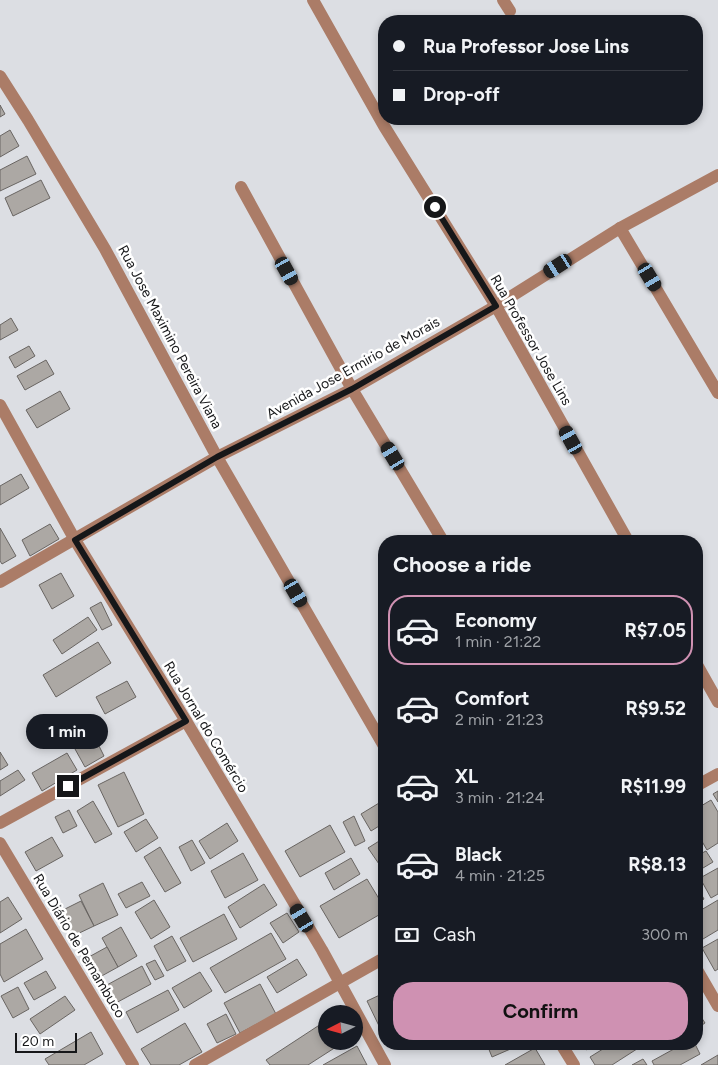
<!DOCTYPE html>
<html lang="en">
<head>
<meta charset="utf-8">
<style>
	:root { --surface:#171b24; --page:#242831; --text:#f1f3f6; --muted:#9ea1a6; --line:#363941; --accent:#cf91b2 }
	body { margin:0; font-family:Figtree,sans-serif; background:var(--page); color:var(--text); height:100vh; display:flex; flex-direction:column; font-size:19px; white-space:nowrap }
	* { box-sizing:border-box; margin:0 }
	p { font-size:16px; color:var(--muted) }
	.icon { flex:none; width:28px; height:28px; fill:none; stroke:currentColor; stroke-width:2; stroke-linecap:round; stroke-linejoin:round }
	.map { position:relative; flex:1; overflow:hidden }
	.sheet { position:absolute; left:378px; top:535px; width:325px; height:515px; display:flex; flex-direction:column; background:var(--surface); border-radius:20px; box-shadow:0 2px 8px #0003 }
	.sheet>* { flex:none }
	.banner { position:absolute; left:378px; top:15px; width:325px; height:110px; border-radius:20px; box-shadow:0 2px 8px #0003; display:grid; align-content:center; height:110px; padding:0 15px; background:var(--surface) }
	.needle { width:32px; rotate:264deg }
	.tools { position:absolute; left:318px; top:1005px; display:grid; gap:10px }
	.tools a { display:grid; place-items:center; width:45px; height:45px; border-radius:50%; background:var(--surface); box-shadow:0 2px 8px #0003; font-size:25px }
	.scale { position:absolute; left:15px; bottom:12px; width:62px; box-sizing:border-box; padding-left:5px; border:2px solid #161719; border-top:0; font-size:14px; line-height:18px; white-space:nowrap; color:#161719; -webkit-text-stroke:4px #fff; paint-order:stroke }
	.end { position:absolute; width:22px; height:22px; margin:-11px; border:6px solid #161719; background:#fff; box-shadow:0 0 0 2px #fff }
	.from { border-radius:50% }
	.bubble { position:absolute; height:35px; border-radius:18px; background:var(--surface); box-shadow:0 2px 8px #0003; font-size:16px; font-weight:700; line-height:35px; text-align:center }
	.car { position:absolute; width:15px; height:30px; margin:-15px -8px; border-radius:6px; box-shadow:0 0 4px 1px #0007; background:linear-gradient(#222 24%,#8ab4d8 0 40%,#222 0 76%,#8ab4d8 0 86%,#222 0) }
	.banner b { display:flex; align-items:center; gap:18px; height:48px; font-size:19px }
	.banner b+b { border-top:1px solid var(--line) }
	.banner i { width:12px; height:12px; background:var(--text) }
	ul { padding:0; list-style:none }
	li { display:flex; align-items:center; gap:15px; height:70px; margin:0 10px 8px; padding:0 5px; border:2px solid transparent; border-radius:20px }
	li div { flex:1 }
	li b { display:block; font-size:19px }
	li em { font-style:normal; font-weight:700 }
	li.active { border-color:var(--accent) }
	li>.icon { width:45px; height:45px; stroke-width:1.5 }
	h2 { padding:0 15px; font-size:22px; line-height:60px }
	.pay { display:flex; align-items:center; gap:12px; height:55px; padding:0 15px; font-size:19px }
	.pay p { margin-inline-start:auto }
	.cta { display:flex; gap:10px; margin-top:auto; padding:10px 15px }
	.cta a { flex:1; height:58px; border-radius:20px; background:var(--accent); color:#111; font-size:20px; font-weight:700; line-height:58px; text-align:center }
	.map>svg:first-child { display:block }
	.building { fill:#aca8a4; stroke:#696562 }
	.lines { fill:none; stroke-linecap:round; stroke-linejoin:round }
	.minor { stroke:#ab7c67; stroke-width:12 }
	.route { stroke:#161719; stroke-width:6 }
	.labels { text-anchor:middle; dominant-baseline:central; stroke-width:5; stroke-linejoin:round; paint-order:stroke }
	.street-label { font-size:14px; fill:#161719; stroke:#fff }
</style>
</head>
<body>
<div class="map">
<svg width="718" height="1065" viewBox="0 0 718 1065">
	<rect width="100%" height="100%" fill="#dcdee3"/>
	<g class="building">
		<polygon points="0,105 5,114 0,117"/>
		<polygon points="10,130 19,146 0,157 0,136"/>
		<polygon points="27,156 36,174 0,191 0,170"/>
		<polygon points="41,180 50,198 13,216 5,198"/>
		<polygon points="11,318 18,330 0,340 0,325"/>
		<polygon points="29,346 35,356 15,368 9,357"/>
		<polygon points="46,360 54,374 25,390 17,376"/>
		<polygon points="60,391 70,409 37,428 26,410"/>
		<polygon points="21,474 29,488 0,505 0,486"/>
		<polygon points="50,524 59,539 30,556 22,540"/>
		<polygon points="0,528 16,556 2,564 0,561"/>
		<polygon points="61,573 74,596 52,609 39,585"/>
		<polygon points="101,602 112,625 102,630 90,608"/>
		<polygon points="88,617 97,630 62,654 53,640"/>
		<polygon points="98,642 111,663 56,697 43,675"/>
		<polygon points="127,681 136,697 105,714 96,697"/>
		<polygon points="95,738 104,756 85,767 75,749"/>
		<polygon points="0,752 8,765 0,770"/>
		<polygon points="67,753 77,770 42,791 32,773"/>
		<polygon points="18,770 25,780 0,796 0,781"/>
		<polygon points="124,772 144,814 118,827 98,785"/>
		<polygon points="718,791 718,802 713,794"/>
		<polygon points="384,800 384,823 371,831 361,814"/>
		<polygon points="711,800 718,812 718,843 707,850 696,831 696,809"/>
		<polygon points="93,801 112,834 95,843 77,811"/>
		<polygon points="69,810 77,826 63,833 55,817"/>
		<polygon points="354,816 365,841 355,846 343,822"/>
		<polygon points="146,819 158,838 136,852 124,832"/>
		<polygon points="227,823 238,841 210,859 199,841"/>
		<polygon points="330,825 345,852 300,877 285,851"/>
		<polygon points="52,837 63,856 36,871 25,852"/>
		<polygon points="384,838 384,861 379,864 368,848"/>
		<polygon points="192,840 205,863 191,871 179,847"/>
		<polygon points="160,847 181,883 165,892 144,857"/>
		<polygon points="706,851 713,862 698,871 696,856"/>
		<polygon points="243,853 258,880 225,898 211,871"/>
		<polygon points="351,858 360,874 334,890 325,873"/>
		<polygon points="718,868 718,894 711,898 700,878"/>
		<polygon points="367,879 384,907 384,912 339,938 320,906"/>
		<polygon points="142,882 150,896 126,908 118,894"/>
		<polygon points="103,883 118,915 94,926 79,895"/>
		<polygon points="264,884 277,905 240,928 228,907"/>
		<polygon points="696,885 704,899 696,904"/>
		<polygon points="8,897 22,919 0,933 0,902"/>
		<polygon points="154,900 170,927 151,939 135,912"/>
		<polygon points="718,900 718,930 698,942 696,938 696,913"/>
		<polygon points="81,901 94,926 73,936 61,911"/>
		<polygon points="287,913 299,932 283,943 270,923"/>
		<polygon points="224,914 237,939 193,962 180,938"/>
		<polygon points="121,927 137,956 118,967 102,938"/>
		<polygon points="26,929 43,959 4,982 0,974 0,944"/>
		<polygon points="271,933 286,959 225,993 210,968"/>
		<polygon points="172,936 186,961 167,971 154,946"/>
		<polygon points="718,939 718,969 715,971 702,948"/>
		<polygon points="107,947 118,967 98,978 87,958"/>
		<polygon points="297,959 307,975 277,993 267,977"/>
		<polygon points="155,960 164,976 155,980 146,964"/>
		<polygon points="142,966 151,984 114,1004 105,986"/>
		<polygon points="46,971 56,988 34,1000 24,983"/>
		<polygon points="200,972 212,991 184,1008 172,988"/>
		<polygon points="260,984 276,1014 240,1033 224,1003"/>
		<polygon points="18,987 29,1009 13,1018 1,996"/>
		<polygon points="168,990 179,1010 137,1033 126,1012"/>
		<polygon points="384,993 384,1029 381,1030 367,1001"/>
		<polygon points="65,996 75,1010 40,1034 30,1019"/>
		<polygon points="696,1009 705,1023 696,1029"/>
		<polygon points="226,1014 236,1034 217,1043 207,1024"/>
		<polygon points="185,1023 202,1052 179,1065 151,1065 141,1049"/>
		<polygon points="321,1024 326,1033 326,1041 332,1041 336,1047 308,1065 270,1065 266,1060"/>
		<polygon points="91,1032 103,1054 84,1065 49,1065 45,1059"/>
		<polygon points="495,1044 522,1044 492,1057 488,1047"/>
		<polygon points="582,1044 595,1044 586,1050"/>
		<polygon points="611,1044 638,1044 640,1047 612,1065 595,1065 590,1057"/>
		<polygon points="683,1044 695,1044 700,1054 680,1065 654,1065 652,1061"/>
		<polygon points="357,1046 367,1065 323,1065"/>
		<polygon points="535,1048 545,1065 505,1065"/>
		<polygon points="718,1055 718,1065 701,1065"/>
		<polygon points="643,1059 647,1065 632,1065"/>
	</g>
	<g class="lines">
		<g class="minor">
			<polyline points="313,0 384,126 496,306 628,541"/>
			<polyline points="503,0 510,11"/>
			<polyline points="0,76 28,120 105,249 217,457 384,746"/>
			<polyline points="241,187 352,389 443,541"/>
			<polyline points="620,228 718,393"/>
			<polyline points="0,405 75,540 186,721 322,950 385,1065"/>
			<polyline points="0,582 217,457 352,389 496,306 620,228 718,175"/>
			<polyline points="696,663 718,702"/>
			<polyline points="696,786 718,774"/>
			<polyline points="0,823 186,721"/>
			<polyline points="0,843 133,1065"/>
			<polyline points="696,968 718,1006"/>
			<polyline points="561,1044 574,1065"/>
			<polyline points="195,1065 384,958"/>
		</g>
	</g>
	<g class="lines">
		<polyline class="route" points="68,786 186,721 75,540 217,457 352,389 496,306 435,207"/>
	</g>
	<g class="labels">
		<g class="street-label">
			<text transform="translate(170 337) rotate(62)">Rua Jose Maximino Pereira Viana</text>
			<text transform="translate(531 340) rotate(60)">Rua Professor Jose Lins</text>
			<text transform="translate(353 368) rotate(-29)">Avenida Jose Ermirio de Morais</text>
			<text transform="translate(206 727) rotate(59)">Rua Jornal do Comércio</text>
			<text transform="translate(79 946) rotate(59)">Rua Diário de Pernambuco</text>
		</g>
	</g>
</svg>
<div class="tools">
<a><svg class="needle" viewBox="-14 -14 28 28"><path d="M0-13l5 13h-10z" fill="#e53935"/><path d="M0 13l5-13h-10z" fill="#9ea1a6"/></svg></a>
</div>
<div class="scale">20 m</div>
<i class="end from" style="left:435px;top:207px"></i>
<i class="end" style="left:68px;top:786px"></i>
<div class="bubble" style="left:26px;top:714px;width:82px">1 min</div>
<i class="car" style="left:558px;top:266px;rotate:238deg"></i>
<i class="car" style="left:287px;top:271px;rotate:151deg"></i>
<i class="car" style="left:650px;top:277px;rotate:149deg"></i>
<i class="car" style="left:571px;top:440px;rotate:331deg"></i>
<i class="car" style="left:393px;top:456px;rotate:329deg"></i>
<i class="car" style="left:296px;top:593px;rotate:150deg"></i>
<i class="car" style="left:302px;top:918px;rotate:329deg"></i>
<div class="banner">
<b><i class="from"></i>Rua Professor Jose Lins</b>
<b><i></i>Drop-off</b>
</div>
<section class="sheet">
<h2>Choose a ride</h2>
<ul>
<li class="active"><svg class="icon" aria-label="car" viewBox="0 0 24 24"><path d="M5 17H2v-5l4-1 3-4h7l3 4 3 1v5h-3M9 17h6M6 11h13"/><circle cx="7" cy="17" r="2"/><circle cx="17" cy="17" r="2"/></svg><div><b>Economy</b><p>1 min · 21:22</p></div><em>R$7.05</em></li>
<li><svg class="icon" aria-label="car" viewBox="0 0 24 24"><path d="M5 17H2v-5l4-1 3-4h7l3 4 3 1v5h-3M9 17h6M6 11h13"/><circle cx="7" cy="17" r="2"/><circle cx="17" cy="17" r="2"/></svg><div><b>Comfort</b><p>2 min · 21:23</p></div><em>R$9.52</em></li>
<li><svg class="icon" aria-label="car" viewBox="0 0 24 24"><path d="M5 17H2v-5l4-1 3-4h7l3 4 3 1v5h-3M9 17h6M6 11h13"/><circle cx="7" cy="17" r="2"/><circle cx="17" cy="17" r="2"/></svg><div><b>XL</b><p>3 min · 21:24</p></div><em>R$11.99</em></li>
<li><svg class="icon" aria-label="car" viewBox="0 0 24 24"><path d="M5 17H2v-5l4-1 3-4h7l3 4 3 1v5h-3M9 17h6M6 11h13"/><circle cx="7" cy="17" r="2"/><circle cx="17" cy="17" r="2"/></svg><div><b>Black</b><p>4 min · 21:25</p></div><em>R$8.13</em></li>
</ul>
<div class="pay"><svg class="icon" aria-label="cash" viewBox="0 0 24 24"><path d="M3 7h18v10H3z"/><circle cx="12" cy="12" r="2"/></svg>Cash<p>300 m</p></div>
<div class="cta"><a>Confirm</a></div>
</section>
</div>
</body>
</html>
